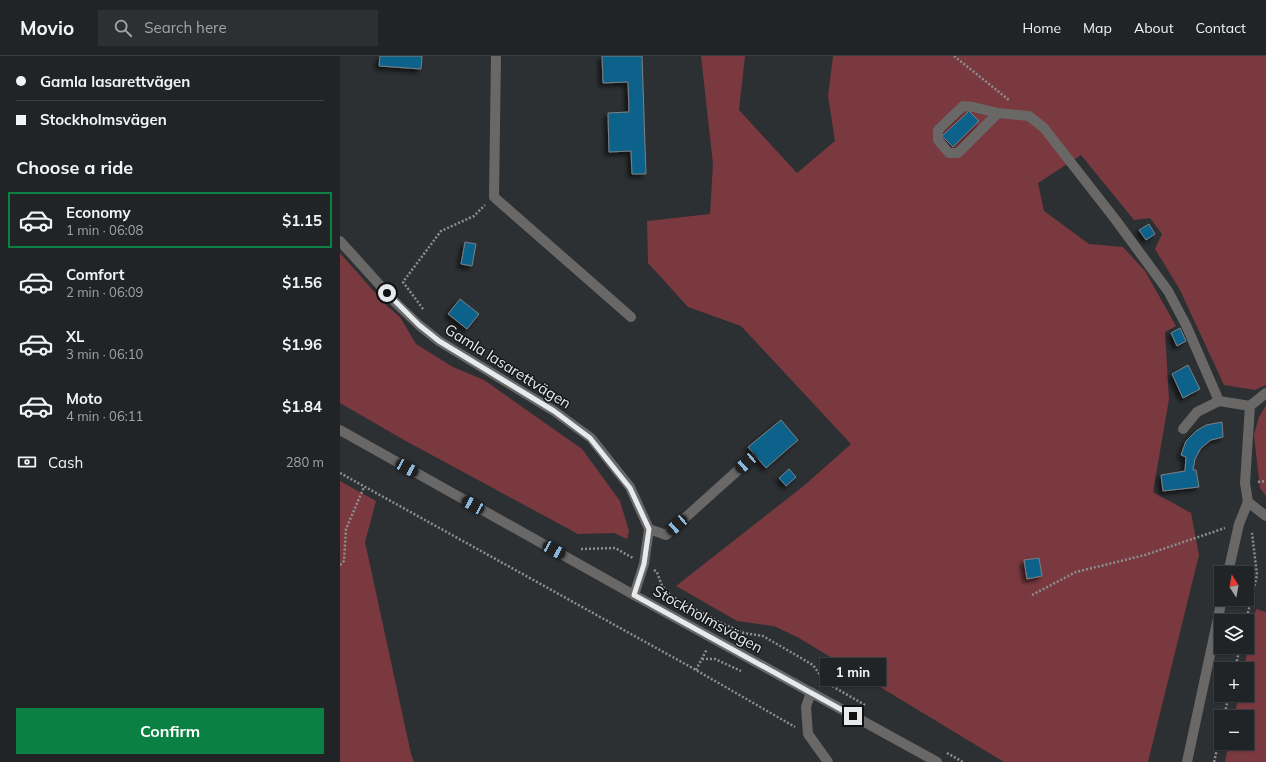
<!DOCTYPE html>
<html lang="en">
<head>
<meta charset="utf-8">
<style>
	:root { --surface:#212426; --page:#2d3032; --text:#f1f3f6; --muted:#a2a4a7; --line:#3e4143; --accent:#0b8043 }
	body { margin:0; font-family:Mulish,sans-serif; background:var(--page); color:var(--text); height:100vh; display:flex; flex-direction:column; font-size:15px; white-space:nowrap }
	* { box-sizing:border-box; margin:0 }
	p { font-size:13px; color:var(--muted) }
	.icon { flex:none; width:22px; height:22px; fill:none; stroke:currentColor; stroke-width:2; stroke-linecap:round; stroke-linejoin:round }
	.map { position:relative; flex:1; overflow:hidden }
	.details { display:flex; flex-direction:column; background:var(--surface); width:340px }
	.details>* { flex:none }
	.guide { display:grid; align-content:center; height:88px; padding:0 16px; background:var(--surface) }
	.needle { width:26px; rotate:349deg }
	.buttons { position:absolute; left:874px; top:510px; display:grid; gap:8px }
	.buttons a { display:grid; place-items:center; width:40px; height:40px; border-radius:0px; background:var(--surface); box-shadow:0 1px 3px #0004,0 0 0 1px var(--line); font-size:20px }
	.end { position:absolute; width:18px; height:18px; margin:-9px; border:5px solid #e7eaec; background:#111; box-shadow:0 0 0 2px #111 }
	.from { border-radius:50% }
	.bubble { position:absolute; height:28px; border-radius:0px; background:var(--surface); box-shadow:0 1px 3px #0004,0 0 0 1px var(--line); font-size:13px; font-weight:700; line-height:28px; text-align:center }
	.car { position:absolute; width:12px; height:24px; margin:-12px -6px; border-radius:5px; box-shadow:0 0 3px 1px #0007; background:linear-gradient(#222 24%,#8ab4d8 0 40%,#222 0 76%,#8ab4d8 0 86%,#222 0) }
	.guide b { display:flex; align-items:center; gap:14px; height:38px; font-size:15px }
	.guide b+b { border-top:1px solid var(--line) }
	.guide i { width:10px; height:10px; background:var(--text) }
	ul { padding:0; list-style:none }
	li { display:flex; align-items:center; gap:12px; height:56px; margin:0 8px 6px; padding:0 8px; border:2px solid transparent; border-radius:0px }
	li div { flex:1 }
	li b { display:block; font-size:15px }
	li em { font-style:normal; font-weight:700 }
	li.active { border-color:var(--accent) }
	li>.icon { width:36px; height:36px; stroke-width:1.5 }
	h2 { padding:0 16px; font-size:18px; line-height:48px }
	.pay { display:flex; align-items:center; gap:10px; height:44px; padding:0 16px; font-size:15px }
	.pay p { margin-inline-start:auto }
	.button { display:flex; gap:8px; margin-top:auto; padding:8px 16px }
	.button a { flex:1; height:46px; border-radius:0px; background:var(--accent); color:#fff; font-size:16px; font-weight:700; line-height:46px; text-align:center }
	header { display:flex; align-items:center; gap:24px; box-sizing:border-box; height:56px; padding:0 20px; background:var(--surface); border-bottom:1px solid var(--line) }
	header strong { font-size:19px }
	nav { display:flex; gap:22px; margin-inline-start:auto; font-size:14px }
	.search { width:280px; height:36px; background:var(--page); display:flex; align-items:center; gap:10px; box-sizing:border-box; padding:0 14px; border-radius:0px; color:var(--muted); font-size:15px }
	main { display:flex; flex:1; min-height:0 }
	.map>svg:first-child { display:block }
	.green { fill:#79393f }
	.building { fill:#0f628c; stroke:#7b8084; filter:url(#shadow) }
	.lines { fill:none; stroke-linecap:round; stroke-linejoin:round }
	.path { stroke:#8b8f91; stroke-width:2.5; stroke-dasharray:2 2; stroke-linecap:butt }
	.minor { stroke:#6a6767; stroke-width:10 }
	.route { stroke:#e7eaec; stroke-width:5 }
	.labels { text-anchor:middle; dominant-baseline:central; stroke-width:3; stroke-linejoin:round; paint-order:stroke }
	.street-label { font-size:15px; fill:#e7eaec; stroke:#161819 }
</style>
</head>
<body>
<header>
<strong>Movio</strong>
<div class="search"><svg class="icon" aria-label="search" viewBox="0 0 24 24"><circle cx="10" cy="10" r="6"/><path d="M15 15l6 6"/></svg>Search here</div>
<nav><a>Home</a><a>Map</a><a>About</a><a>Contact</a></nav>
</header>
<main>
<section class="details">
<div class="guide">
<b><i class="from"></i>Gamla lasarettvägen</b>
<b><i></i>Stockholmsvägen</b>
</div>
<h2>Choose a ride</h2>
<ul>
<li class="active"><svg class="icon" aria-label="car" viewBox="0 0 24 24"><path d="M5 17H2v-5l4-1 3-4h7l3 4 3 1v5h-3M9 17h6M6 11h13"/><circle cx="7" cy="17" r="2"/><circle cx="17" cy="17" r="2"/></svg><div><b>Economy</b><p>1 min · 06:08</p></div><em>$1.15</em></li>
<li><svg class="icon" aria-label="car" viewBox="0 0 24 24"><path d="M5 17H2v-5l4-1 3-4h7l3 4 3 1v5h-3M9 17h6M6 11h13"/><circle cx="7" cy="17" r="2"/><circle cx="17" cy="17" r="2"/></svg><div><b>Comfort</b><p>2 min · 06:09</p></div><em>$1.56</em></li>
<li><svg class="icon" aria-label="car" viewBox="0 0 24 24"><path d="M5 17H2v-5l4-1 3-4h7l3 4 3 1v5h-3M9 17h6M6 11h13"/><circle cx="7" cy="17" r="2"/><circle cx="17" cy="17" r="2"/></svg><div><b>XL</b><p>3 min · 06:10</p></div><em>$1.96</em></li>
<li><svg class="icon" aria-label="car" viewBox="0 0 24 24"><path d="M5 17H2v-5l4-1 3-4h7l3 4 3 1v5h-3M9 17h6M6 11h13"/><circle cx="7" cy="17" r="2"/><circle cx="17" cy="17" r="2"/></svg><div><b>Moto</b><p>4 min · 06:11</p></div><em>$1.84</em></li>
</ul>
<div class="pay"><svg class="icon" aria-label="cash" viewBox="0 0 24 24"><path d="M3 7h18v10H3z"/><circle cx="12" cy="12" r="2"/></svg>Cash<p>280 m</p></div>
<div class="button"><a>Confirm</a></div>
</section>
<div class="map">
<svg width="926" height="706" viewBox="0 0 926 706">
	<defs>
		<filter id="shadow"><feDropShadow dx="-3.5" dy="3.5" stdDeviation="2" flood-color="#0009"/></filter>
	</defs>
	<rect width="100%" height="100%" fill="#2c3033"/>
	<g class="green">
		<polygon points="361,0 405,0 399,54 457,117 495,85 488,40 493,0 926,0 926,329 915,334 884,329 840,234 815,193 822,178 810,162 794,164 741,99 698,127 704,155 749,188 783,191 805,215 836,270 825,276 829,343 813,436 851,457 859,499 808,706 664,706 459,582 434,570 397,565 336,530 466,428 511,388 401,270 348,251 308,207 307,165 370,158 373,108"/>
		<polygon points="0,197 46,249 60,261 76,288 113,311 144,324 242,393 280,445 289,475 287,483 274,477 238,478 64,384 0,347"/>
		<polygon points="926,349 926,440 920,432 914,379 919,361"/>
		<polygon points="0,425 36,445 25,486 71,698 74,706 0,706"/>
		<polygon points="916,553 926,556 926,706 885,706 889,687 907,687 907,661 894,661 899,639 907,639 907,613 904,613"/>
	</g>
	<g class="building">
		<polygon points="40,0 82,0 81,13 39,10"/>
		<polygon points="262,0 302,0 306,118 292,118 291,95 269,96 268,57 289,56 288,26 263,27"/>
		<polygon points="629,55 639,65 613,91 602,80"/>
		<polygon points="809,168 815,178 806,184 799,174"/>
		<polygon points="125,186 136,188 132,210 121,208"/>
		<polygon points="120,243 139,258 127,273 108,258"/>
		<polygon points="840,272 846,285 837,290 831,277"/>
		<polygon points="848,309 860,333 843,342 832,318"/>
		<polygon points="441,364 458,384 426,412 408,391"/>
		<polygon points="882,366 883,381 871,384 861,392 855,403 853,414 856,414 859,431 823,435 821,419 845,415 846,401 841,399 846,385 856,375 866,369"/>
		<polygon points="449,413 456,421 446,430 439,422"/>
		<polygon points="699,502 702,520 687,523 684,504"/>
	</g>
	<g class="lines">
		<g class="path">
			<polyline points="614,0 669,44"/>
			<polyline points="83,253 63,226 101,175 134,160 145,149"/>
			<polyline points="0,417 356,614 455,671"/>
			<polyline points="918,426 926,425"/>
			<polyline points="241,493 275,492 293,502"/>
			<polyline points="0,509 4,505 6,473 24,431"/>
			<polyline points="314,514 317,516 322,530 331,540 381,567 404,577 423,580 473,609 485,626 525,649"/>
			<polyline points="692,539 736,516 805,499 885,472"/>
			<polyline points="906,565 917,519 912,477"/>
			<polyline points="362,603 375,603 401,615"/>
			<polyline points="895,613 900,591"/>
			<polyline points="356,614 367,593"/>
			<polyline points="884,661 889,639"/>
			<polyline points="607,697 623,706"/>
			<polyline points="874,706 881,676"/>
		</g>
		<g class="minor">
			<polyline points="156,0 154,141 291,261"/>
			<polyline points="658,57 618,97 609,97 598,84 598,74 623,50 633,51 658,57 689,60 704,72 775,163 828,235 846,269 879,345 910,350"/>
			<polyline points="0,185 56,247 79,269 99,285 214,355 251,382 290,431 309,473 304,508 294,539"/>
			<polyline points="843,373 857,356 879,345"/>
			<polyline points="0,374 294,539 597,706"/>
			<polyline points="908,446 926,460"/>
			<polyline points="309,473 326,479 406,407"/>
			<polyline points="888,517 899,468 908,446 905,427 910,350 926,337"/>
			<polyline points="471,636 466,651 468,678 488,706"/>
			<polyline points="847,706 882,543"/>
		</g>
	</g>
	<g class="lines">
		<polyline class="route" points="47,237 79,269 99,285 214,355 250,382 290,432 309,473 304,508 294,539 513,660"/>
	</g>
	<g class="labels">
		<g class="street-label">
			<text transform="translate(168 310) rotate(32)">Gamla lasarettvägen</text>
			<text transform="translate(368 563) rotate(29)">Stockholmsvägen</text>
		</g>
	</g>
</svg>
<div class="buttons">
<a><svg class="needle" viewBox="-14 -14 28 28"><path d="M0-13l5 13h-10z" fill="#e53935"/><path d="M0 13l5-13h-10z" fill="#a2a4a7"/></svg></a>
<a><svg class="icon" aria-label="layers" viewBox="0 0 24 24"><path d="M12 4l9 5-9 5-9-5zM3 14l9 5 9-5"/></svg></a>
<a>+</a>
<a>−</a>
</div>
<i class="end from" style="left:47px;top:237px"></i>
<i class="end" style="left:513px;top:660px"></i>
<div class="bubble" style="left:480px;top:602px;width:66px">1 min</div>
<i class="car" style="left:406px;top:407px;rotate:228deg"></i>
<i class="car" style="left:67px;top:412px;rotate:119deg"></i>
<i class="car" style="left:133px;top:449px;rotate:299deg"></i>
<i class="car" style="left:337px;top:469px;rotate:228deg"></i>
<i class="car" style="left:214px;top:494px;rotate:119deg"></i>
</div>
</main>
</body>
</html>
